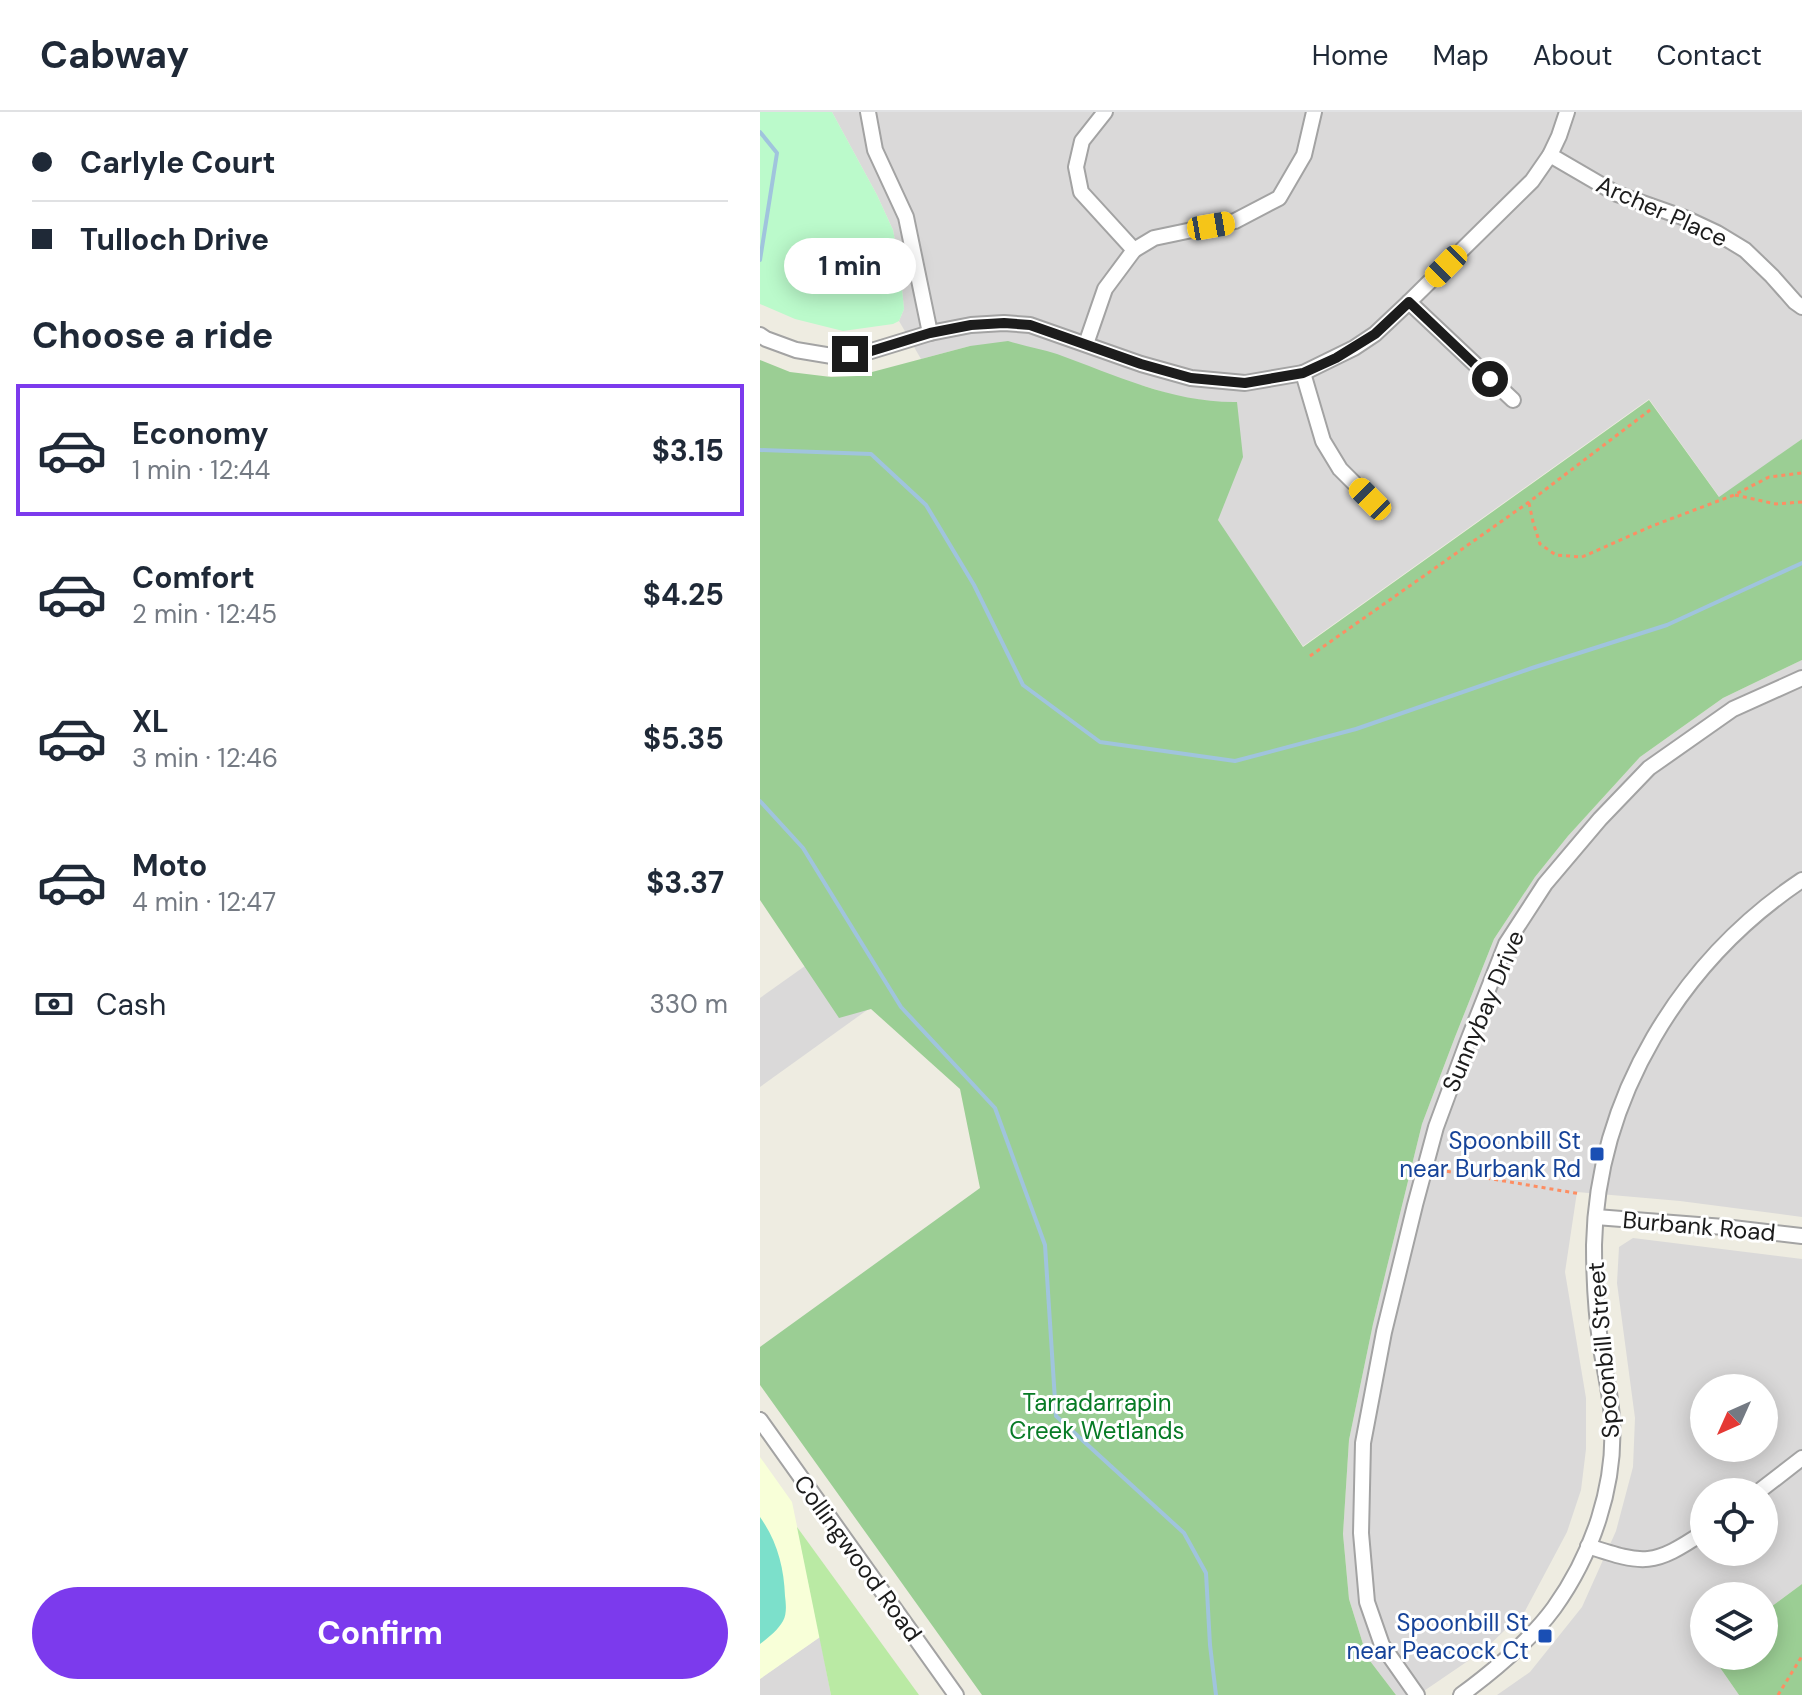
<!DOCTYPE html>
<html lang="en">
<head>
<meta charset="utf-8">
<style>
	:root { --surface:#fff; --page:#f2f2f3; --text:#1f2937; --muted:#747a83; --line:#e0e1e3; --accent:#7c3aed }
	body { margin:0; font-family:"DM Sans",sans-serif; background:var(--page); color:var(--text); height:100vh; display:flex; flex-direction:column; font-size:30px; white-space:nowrap }
	* { box-sizing:border-box; margin:0 }
	p { font-size:26px; color:var(--muted) }
	.icon { flex:none; width:44px; height:44px; fill:none; stroke:currentColor; stroke-width:2; stroke-linecap:round; stroke-linejoin:round }
	.map { position:relative; flex:1; overflow:hidden }
	.drawer { display:flex; flex-direction:column; background:var(--surface); width:760px }
	.drawer>* { flex:none }
	.hud { display:grid; align-content:center; height:176px; padding:0 32px; background:var(--surface) }
	.needle { width:52px; rotate:225deg }
	.tools { position:absolute; left:930px; top:1262px; display:grid; gap:16px }
	.tools a { display:grid; place-items:center; width:88px; height:88px; border-radius:50%; background:var(--surface); box-shadow:0 4px 20px #0003; font-size:40px }
	.end { position:absolute; width:36px; height:36px; margin:-18px; border:10px solid #1c1c1c; background:#fff; box-shadow:0 0 0 4px #fff }
	.from { border-radius:50% }
	.bubble { position:absolute; height:56px; border-radius:28px; background:var(--surface); box-shadow:0 4px 20px #0003; font-size:26px; font-weight:700; line-height:56px; text-align:center }
	.car { position:absolute; width:24px; height:48px; margin:-24px -12px; border-radius:10px; box-shadow:0 0 6px 2px #0007; background:linear-gradient(#f5c518 24%,#345 0 40%,#f5c518 0 76%,#345 0 86%,#f5c518 0) }
	.hud b { display:flex; align-items:center; gap:28px; height:76px; font-size:30px }
	.hud b+b { border-top:2px solid var(--line) }
	.hud i { width:20px; height:20px; background:var(--text) }
	ul { padding:0; list-style:none }
	li { display:flex; align-items:center; gap:24px; height:132px; margin:0 16px 12px; padding:0 16px; border:4px solid transparent; border-radius:0px }
	li div { flex:1 }
	li b { display:block; font-size:30px }
	li em { font-style:normal; font-weight:700 }
	li.selected { border-color:var(--accent) }
	li>.icon { width:72px; height:72px; stroke-width:1.5 }
	h2 { padding:0 32px; font-size:36px; line-height:96px }
	.pay { display:flex; align-items:center; gap:20px; height:88px; padding:0 32px; font-size:30px }
	.pay p { margin-inline-start:auto }
	.action { display:flex; gap:16px; margin-top:auto; padding:16px 32px }
	.action a { flex:1; height:92px; border-radius:48px; background:var(--accent); color:#fff; font-size:32px; font-weight:700; line-height:92px; text-align:center }
	header { display:flex; align-items:center; gap:48px; box-sizing:border-box; height:112px; padding:0 40px; background:var(--surface); border-bottom:2px solid var(--line) }
	header strong { font-size:38px }
	nav { display:flex; gap:44px; margin-inline-start:auto; font-size:28px }
	main { display:flex; flex:1; min-height:0 }
	.map>svg:first-child { display:block }
	.residential { fill:#dad9d9; fill-rule:evenodd }
	.education { fill:#f8ffd8 }
	.grass { fill:#baeaa4 }
	.forest { fill:#9bce94 }
	.park { fill:#bbfacb }
	.pitch { fill:#7ce0cb }
	.lines { fill:none; stroke-linecap:round; stroke-linejoin:round }
	.stream { stroke:#a0c4dd; stroke-width:4 }
	.minor-casing { stroke:#a3a3a3; stroke-width:18 }
	.path { stroke:#fd8e63; stroke-width:3; stroke-dasharray:4 4; stroke-linecap:butt }
	.minor { stroke:#fff; stroke-width:14 }
	.route { stroke:#1c1c1c; stroke-width:10 }
	.transit-dot { fill:#1a4fb4; stroke:#fff; stroke-width:3 }
	.labels { text-anchor:middle; dominant-baseline:central; stroke-width:6; stroke-linejoin:round; paint-order:stroke }
	.street-label { font-size:24px; fill:#1c1c1c; stroke:#fff }
	.transit-label { font-size:24px; fill:#164399; stroke:#fff; text-anchor:end }
	.park-label { font-size:24px; fill:#087b26; stroke:#fff }
</style>
</head>
<body>
<header>
<strong>Cabway</strong>
<nav><a>Home</a><a>Map</a><a>About</a><a>Contact</a></nav>
</header>
<main>
<section class="drawer">
<div class="hud">
<b><i class="from"></i>Carlyle Court</b>
<b><i></i>Tulloch Drive</b>
</div>
<h2>Choose a ride</h2>
<ul>
<li class="selected"><svg class="icon" aria-label="car" viewBox="0 0 24 24"><path d="M5 17H2v-5l4-1 3-4h7l3 4 3 1v5h-3M9 17h6M6 11h13"/><circle cx="7" cy="17" r="2"/><circle cx="17" cy="17" r="2"/></svg><div><b>Economy</b><p>1 min · 12:44</p></div><em>$3.15</em></li>
<li><svg class="icon" aria-label="car" viewBox="0 0 24 24"><path d="M5 17H2v-5l4-1 3-4h7l3 4 3 1v5h-3M9 17h6M6 11h13"/><circle cx="7" cy="17" r="2"/><circle cx="17" cy="17" r="2"/></svg><div><b>Comfort</b><p>2 min · 12:45</p></div><em>$4.25</em></li>
<li><svg class="icon" aria-label="car" viewBox="0 0 24 24"><path d="M5 17H2v-5l4-1 3-4h7l3 4 3 1v5h-3M9 17h6M6 11h13"/><circle cx="7" cy="17" r="2"/><circle cx="17" cy="17" r="2"/></svg><div><b>XL</b><p>3 min · 12:46</p></div><em>$5.35</em></li>
<li><svg class="icon" aria-label="car" viewBox="0 0 24 24"><path d="M5 17H2v-5l4-1 3-4h7l3 4 3 1v5h-3M9 17h6M6 11h13"/><circle cx="7" cy="17" r="2"/><circle cx="17" cy="17" r="2"/></svg><div><b>Moto</b><p>4 min · 12:47</p></div><em>$3.37</em></li>
</ul>
<div class="pay"><svg class="icon" aria-label="cash" viewBox="0 0 24 24"><path d="M3 7h18v10H3z"/><circle cx="12" cy="12" r="2"/></svg>Cash<p>330 m</p></div>
<div class="action"><a>Confirm</a></div>
</section>
<div class="map">
<svg width="1042" height="1583" viewBox="0 0 1042 1583">
	<rect width="100%" height="100%" fill="#eeece1"/>
	<g class="residential">
		<polygon points="72,0 1042,0 1042,327 960,386 889,287 543,534 457,409 455,290 419,285 384,274 210,234 161,247 139,209 144,197 140,156 133,118 117,83"/>
		<polygon points="1042,548 1042,1105 920,1089 817,1080 805,1160 826,1286 826,1337 821,1378 807,1420 765,1499 724,1538 658,1583 636,1583 607,1545 589,1487 583,1422 589,1328 613,1212 662,1012 695,925 734,827 775,765 808,724 880,645 963,586"/>
		<polygon points="318,660 359,717 0,975 0,886"/>
		<path d="M873 1126 1042 1147V1472L1004 1500V1484H944V1544H952L979 1583H737L770 1560 822 1495 856 1419 873 1355 875 1306 857 1171 859 1135ZM944 1276H1004V1336H944ZM944 1380H1004V1440H944Z"/>
		<polygon points="60,1525 71,1583 0,1583 0,1567"/>
	</g>
	<polygon class="education" points="0,1345 32,1390 60,1525 0,1567"/>
	<polygon class="grass" points="37,1415 159,1583 71,1583"/>
	<g class="forest">
		<path d="M248 229C264 234 281 237 297 242 355 263 413 291 477 290L483 345 458 408 543 535 889 288 959 385 1042 327V548L963 586 880 645 808 724 775 765 734 827 695 925 662 1012 613 1212 589 1328 583 1422 589 1487 607 1545 636 1583H222L0 1273V1235L220 1076 200 977 111 897 79 906 0 788V248L30 260 71 265 97 264 210 234Z"/>
		<polygon points="1042,1472 1042,1583 979,1583 952,1544 1004,1544 1004,1500"/>
	</g>
	<polygon class="park" points="0,0 72,0 117,83 133,118 140,156 144,197 139,209 133,212 83,219 35,207 0,192"/>
	<path class="pitch" d="M0 1405C17 1429 24 1455 25 1484 26 1492 27 1502 23 1509 18 1518 8 1526 0 1532Z"/>
	<g class="lines">
		<g class="stream">
			<polyline points="0,20 17,41 0,148"/>
			<polyline points="0,338 111,342 166,393 214,473 263,573 340,630 475,649 596,617 772,556 907,513 1042,451"/>
			<polyline points="0,689 43,736 141,895 235,996 285,1133 296,1304 424,1421 446,1461 450,1533 456,1583"/>
		</g>
		<g class="minor-casing">
			<g id="minor">
				<polyline points="108,0 115,38 146,105 170,221"/>
				<polyline points="345,0 322,29 316,55 321,80 374,138"/>
				<polyline points="790,43 857,82 925,106 957,121 985,138 1012,164 1035,190 1042,195"/>
				<polyline points="649,190 753,288"/>
				<polyline points="0,223 6,227 36,238 72,244 108,240 170,221 211,213 244,211 270,213 381,252 431,266 485,271 543,261 594,236 615,222 649,190 772,69 790,43 799,24 807,0"/>
				<polyline points="326,232 345,177 374,138 394,126 475,109 519,86 544,43 554,0"/>
				<polyline points="543,261 563,329 580,357 610,387"/>
				<polyline points="836,1105 964,1115 1042,1124"/>
				<polyline points="0,1308 196,1583"/>
				<polyline points="998,1380 1042,1346"/>
				<path d="M828 1434C885 1453 893 1454 944 1420"/>
				<polyline points="657,1583 622,1533 607,1490 601,1421 603,1331 624,1220 655,1093 676,1015 707,931 746,832 785,772 840,707 889,656 973,597 1042,566"/>
				<path d="M701 1583C735 1558 769 1530 794 1496 832 1443 856 1374 852 1308 851 1284 845 1260 841 1236 836 1202 834 1167 834 1133 837 985 921 849 1042 768"/>
			</g>
		</g>
		<g class="path">
			<polyline points="975,383 1016,392 1042,390"/>
			<polyline points="769,391 773,410 780,432 796,443 822,445 892,414 974,383 1009,365 1042,361"/>
			<polyline points="550,544 769,390 890,298"/>
			<polyline points="679,1058 821,1082"/>
			<polyline points="1018,1583 1042,1544"/>
		</g>
		<use href="#minor" class="minor"/>
	</g>
	<g class="lines">
		<polyline class="route" points="90,242 108,240 170,221 211,213 244,211 270,213 381,252 431,266 485,271 543,261 576,246 615,222 649,190 730,267"/>
	</g>
	<g class="transit-dot">
		<rect x="829" y="1034" width="16" height="16" rx="4"/>
		<rect x="777" y="1516" width="16" height="16" rx="4"/>
	</g>
	<g class="labels">
		<g class="street-label">
			<text transform="translate(902 99) rotate(24)">Archer Place</text>
			<text transform="translate(723 899) rotate(-67)">Sunnybay Drive</text>
			<text transform="translate(939 1114) rotate(5)">Burbank Road</text>
			<text transform="translate(843 1238) rotate(-95)">Spoonbill Street</text>
			<text transform="translate(98 1446) rotate(54)">Collingwood Road</text>
		</g>
		<g class="transit-label">
			<text x="821" y="1028">Spoonbill St<tspan x="821" dy="28">near Burbank Rd</tspan></text>
			<text x="769" y="1510">Spoonbill St<tspan x="769" dy="28">near Peacock Ct</tspan></text>
		</g>
		<g class="park-label">
			<text x="337" y="1290">Tarradarrapin<tspan x="337" dy="28">Creek Wetlands</tspan></text>
		</g>
	</g>
</svg>
<div class="tools">
<a><svg class="needle" viewBox="-14 -14 28 28"><path d="M0-13l5 13h-10z" fill="#e53935"/><path d="M0 13l5-13h-10z" fill="#747a83"/></svg></a>
<a><svg class="icon" aria-label="locate" viewBox="0 0 24 24"><circle cx="12" cy="12" r="6"/><path d="M12 2v4M12 18v4M2 12h4M18 12h4"/></svg></a>
<a><svg class="icon" aria-label="layers" viewBox="0 0 24 24"><path d="M12 4l9 5-9 5-9-5zM3 14l9 5 9-5"/></svg></a>
</div>
<i class="end from" style="left:730px;top:267px"></i>
<i class="end" style="left:90px;top:242px"></i>
<div class="bubble" style="left:24px;top:126px;width:132px">1 min</div>
<i class="car" style="left:451px;top:114px;rotate:80deg"></i>
<i class="car" style="left:686px;top:154px;rotate:225deg"></i>
<i class="car" style="left:610px;top:387px;rotate:315deg"></i>
</div>
</main>
</body>
</html>
